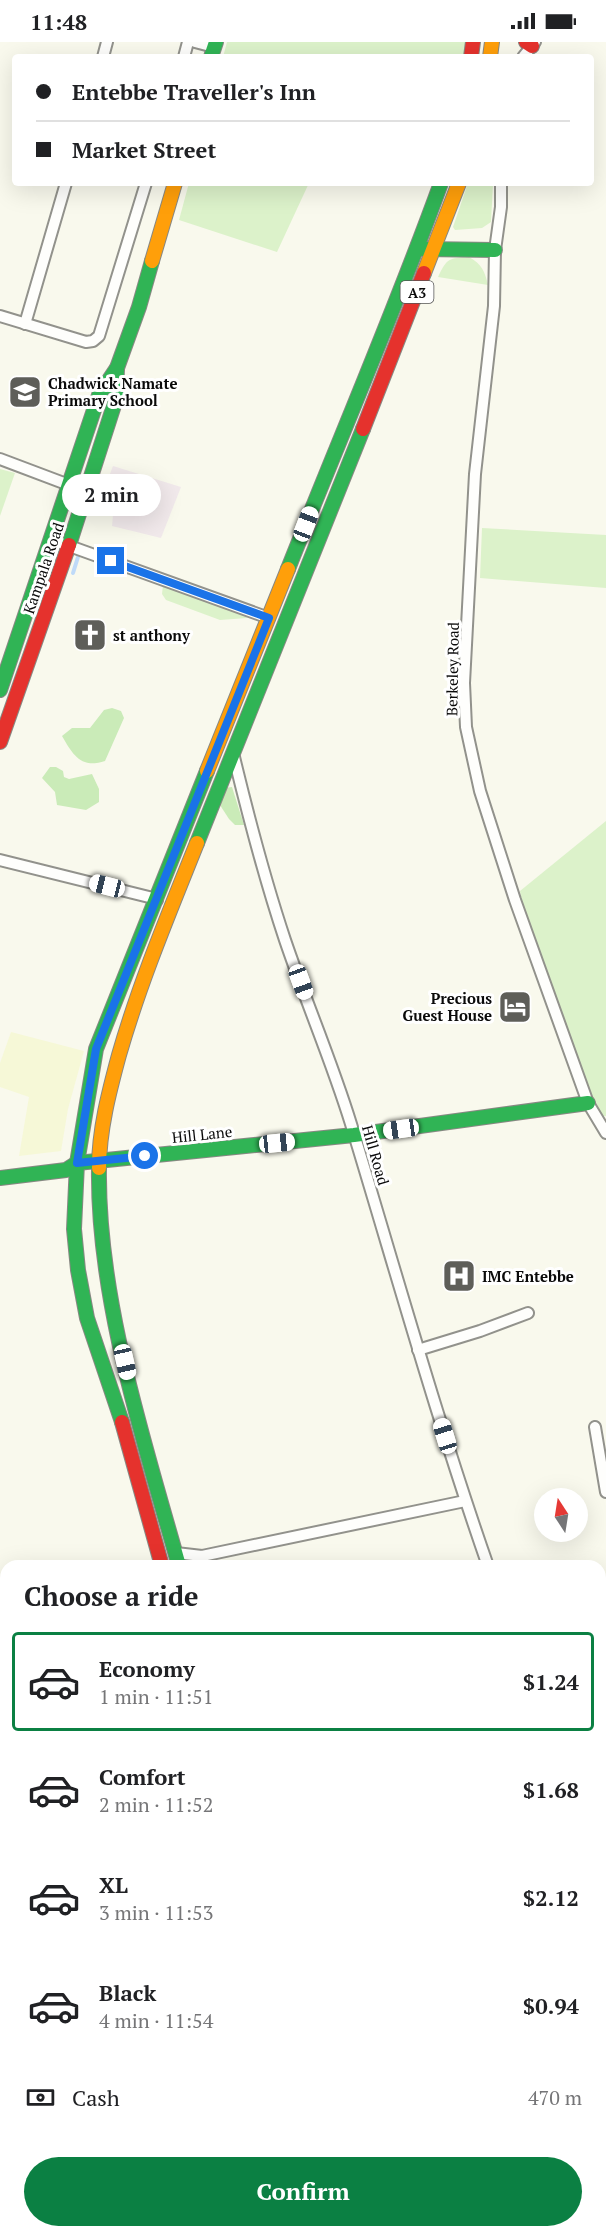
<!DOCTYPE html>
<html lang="en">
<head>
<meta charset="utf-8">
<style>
	:root { --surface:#fff; --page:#f2f2f2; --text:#202124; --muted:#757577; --line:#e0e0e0; --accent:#0b8043 }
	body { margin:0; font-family:"PT Serif",serif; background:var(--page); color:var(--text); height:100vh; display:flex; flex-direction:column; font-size:22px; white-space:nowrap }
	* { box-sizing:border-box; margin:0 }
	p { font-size:20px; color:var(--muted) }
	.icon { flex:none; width:33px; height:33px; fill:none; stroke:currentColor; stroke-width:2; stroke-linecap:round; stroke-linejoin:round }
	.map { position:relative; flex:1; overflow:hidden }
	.drawer { position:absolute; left:0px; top:1518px; width:606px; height:678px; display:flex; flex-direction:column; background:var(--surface); border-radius:18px 18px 0 0; box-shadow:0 6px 24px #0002 }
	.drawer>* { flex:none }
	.top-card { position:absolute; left:12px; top:12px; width:582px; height:132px; border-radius:6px; box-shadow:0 6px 24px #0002; display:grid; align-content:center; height:132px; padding:0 24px; background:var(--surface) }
	.needle { width:39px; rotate:348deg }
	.tools { position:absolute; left:534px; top:1446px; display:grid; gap:12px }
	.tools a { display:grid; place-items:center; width:54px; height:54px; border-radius:50%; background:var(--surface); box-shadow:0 6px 24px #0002; font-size:30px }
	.end { position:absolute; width:27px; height:27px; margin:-14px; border:8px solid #1a73e8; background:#fff; box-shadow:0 0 0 3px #fff }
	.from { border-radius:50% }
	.bubble { position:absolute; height:42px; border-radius:21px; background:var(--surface); box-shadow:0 6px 24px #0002; font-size:20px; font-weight:700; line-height:42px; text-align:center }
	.car { position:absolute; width:18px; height:36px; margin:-18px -9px; border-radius:8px; box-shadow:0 0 4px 2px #0007; background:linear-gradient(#fff 24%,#345 0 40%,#fff 0 76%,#345 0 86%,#fff 0) }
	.top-card b { display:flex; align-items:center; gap:21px; height:57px; font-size:22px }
	.top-card b+b { border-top:2px solid var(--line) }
	.top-card i { width:15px; height:15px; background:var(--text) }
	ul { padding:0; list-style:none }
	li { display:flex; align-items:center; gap:18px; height:99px; margin:0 12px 9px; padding:0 12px; border:3px solid transparent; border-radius:6px }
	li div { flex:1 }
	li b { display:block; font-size:22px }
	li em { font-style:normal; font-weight:700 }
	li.active { border-color:var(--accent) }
	li>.icon { width:54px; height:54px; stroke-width:1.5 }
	h2 { padding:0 24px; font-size:27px; line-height:72px }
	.pay { display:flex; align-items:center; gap:15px; height:66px; padding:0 24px; font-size:22px }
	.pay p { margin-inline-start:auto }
	.primary-button { display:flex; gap:12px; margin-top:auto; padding:12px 24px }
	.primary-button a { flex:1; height:69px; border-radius:36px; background:var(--accent); color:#fff; font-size:24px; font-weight:700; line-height:69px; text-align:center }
	.status { display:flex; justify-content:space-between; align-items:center; height:42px; padding:0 30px; background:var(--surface); direction:ltr }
	.status svg { height:16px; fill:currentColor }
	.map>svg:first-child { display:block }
	.industrial { fill:#f1e9eb }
	.farmland { fill:#f6f8d7 }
	.green { fill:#dcf2ca }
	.forest { fill:#caebb8 }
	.pitch { fill:#e7f6d4 }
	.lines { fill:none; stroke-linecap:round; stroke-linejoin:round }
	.stream { stroke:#bfdaf8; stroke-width:4 }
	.street-casing { stroke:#92928c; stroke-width:14 }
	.fast-casing { stroke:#888883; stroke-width:16 }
	.slow-casing { stroke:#888883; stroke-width:16 }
	.jam-casing { stroke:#888883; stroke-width:16 }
	.street { stroke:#fefefc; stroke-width:10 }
	.fast { stroke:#30b455; stroke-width:14 }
	.slow { stroke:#ff9f0a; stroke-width:14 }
	.jam { stroke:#e5322d; stroke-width:14 }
	.route { stroke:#1a73e8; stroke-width:8 }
	.labels { text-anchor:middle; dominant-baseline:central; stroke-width:6; stroke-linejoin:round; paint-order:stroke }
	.shield { fill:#fff; stroke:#545454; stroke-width:1.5 }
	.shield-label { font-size:14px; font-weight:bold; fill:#0a0a0a }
	.poi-label { font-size:15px; font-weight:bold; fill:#0a0a0a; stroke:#fff; text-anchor:start }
	.street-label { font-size:15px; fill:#0a0a0a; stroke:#fff }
</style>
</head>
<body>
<div class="status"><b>11:48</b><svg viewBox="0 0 49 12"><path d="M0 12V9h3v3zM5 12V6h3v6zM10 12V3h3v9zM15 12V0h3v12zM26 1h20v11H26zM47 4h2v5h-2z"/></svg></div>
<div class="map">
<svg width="606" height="2196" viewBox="0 0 606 2196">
	<rect width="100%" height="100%" fill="#f9f9ed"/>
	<polygon class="industrial" points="113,424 181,445 161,496 112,484 113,473 97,466"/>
	<polygon class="farmland" points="11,990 84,1009 68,1067 61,1109 19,1114 29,1055 0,1045 0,1021"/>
	<g class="green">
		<polygon points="227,0 465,0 465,15 223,15"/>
		<polygon points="189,141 309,141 277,210 179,178"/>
		<polygon points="468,141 493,141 491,180 482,186 455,188 453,185"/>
		<path d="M469 215C482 222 485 230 488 243L438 235C447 216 449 216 469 215Z"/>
		<polygon points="0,427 15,431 0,474"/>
		<polygon points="482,486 606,493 606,546 480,536"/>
		<polygon points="163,543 243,570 247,576 220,578 166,558 162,552"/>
		<polygon points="606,779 606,1074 594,1075 522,863 520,849"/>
		<polygon points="6,1557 6,1666 0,1633 0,1559"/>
		<polygon points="6,2037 6,2190 128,2190 123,2194 0,2196 0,2040"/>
		<polygon points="600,2078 606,2079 606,2196 449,2196 470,2190 600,2190"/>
	</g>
	<g class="forest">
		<path d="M112 666 121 669 124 676 105 719C81 727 73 713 62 694L72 686H90L104 668Z"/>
		<polygon points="50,725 56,725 63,729 64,735 69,737 92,732 99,747 99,760 86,768 57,763 55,750 42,736"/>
		<polygon points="232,745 244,783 235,783 229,777 218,760 224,746"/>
	</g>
	<rect class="pitch" x="374" y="2190" width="32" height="6"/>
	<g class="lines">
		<g class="stream">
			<polyline points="73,531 78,515"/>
			<polyline points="89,2196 95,2190"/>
			<polyline points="123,2196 129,2190"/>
			<polyline points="192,2196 200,2190"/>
		</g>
		<g class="street-casing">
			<g id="street">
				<polyline points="195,0 214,5"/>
				<polyline points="103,15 107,0"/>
				<polyline points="184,15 188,0"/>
				<polyline points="523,15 535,0"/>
				<polyline points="501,141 501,165 495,208 494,264 475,432 464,641 466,685 480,749 515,858 588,1061 606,1091"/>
				<polyline points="0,274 86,300 93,299 99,294 146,141"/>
				<polyline points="25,282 66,141"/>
				<polyline points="0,417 69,443 87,447"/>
				<polyline points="50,497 269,576"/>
				<path d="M234 715C249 777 265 838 285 898 306 960 332 1020 351 1082 396 1230 437 1378 488 1524"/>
				<polyline points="0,818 153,856 157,858"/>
				<polyline points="418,1308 480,1289 528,1271"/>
				<polyline points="595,1385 606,1450"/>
				<polyline points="176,1511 202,1514 465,1459"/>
				<polyline points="600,1582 606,1582"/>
				<polyline points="600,1637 606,1641"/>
				<polyline points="0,1750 6,1747"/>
				<polyline points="0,2027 6,2024"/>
				<polyline points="600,2069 606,2069"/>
			</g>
		</g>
		<g class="fast-casing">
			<g id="fast">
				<polyline points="211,15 216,0"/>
				<polyline points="423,207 495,208"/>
				<polyline points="69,503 116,357 117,326"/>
				<path d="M288 527C339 398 394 271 441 141"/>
				<polyline points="0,648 99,353 117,326 139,265 152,219"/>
				<polyline points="197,801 363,387"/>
				<path d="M99 1126C97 1256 144 1399 179 1524"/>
				<polyline points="0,1136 66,1128 77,1121 354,1093 588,1061"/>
				<polyline points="122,1380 87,1276 78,1228 74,1187 77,1121 96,1007 207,729"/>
				<polyline points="600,1852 606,1851"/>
				<polyline points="141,2196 150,2190"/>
			</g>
		</g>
		<g class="slow-casing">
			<g id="slow">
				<polyline points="490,15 492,0"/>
				<polyline points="152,219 175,141"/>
				<polyline points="424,231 459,141"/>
				<polyline points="207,729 288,527"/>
				<path d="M99 1126C99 1088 109 1050 119 1013 140 940 169 871 197 801"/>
			</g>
		</g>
		<g class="jam-casing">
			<g id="jam">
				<polyline points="526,0 532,4"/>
				<polyline points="471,15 473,0"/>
				<polyline points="363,387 424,231"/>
				<polyline points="0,700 69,503"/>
				<polyline points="122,1380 162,1524"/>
				<polyline points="0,1667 6,1691"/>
				<polyline points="175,2196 184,2190"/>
			</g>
		</g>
		<use href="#street" class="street"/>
		<use href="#fast" class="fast"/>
		<use href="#slow" class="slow"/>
		<use href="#jam" class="jam"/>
	</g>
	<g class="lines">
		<polyline class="route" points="111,519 269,576 96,1007 77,1121 145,1114"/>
	</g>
	<defs>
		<g id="school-square" transform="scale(1.725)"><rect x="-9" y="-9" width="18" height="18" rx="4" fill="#5e5e59" stroke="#fff"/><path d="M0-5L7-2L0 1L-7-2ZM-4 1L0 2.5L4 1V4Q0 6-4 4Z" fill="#fff"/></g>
		<g id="church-square" transform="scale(1.725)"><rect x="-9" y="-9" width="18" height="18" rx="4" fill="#5e5e59" stroke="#fff"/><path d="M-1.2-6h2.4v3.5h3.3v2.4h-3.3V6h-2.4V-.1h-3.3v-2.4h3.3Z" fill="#fff"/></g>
		<g id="hotel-square" transform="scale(1.725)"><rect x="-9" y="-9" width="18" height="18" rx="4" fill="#5e5e59" stroke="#fff"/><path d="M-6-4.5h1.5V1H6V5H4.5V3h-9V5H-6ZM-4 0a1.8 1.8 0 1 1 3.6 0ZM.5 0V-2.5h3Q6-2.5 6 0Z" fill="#fff"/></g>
		<g id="hospital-square" transform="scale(1.725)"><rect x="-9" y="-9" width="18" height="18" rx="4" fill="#5e5e59" stroke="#fff"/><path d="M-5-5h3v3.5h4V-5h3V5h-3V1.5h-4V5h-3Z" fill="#fff"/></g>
	</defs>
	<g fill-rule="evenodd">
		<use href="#school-square" x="25" y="350"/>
		<use href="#church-square" x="90" y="593"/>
		<use href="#hotel-square" x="515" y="965"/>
		<use href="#hospital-square" x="459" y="1234"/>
	</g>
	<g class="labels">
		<rect class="shield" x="400.5" y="239" width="33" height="22" rx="4.5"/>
		<g class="shield-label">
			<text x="417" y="250">A3</text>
		</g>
		<g class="poi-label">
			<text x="48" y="341">Chadwick Namate<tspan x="48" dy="17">Primary School</tspan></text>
			<text x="113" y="593">st anthony</text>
			<text x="492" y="956" text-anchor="end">Precious<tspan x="492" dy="17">Guest House</tspan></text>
			<text x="482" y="1234">IMC Entebbe</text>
		</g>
		<g class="street-label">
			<text transform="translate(43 526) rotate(-71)">Kampala Road</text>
			<text transform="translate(452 627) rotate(-89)">Berkeley Road</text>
			<text transform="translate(202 1092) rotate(-6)">Hill Lane</text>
			<text transform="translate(376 1113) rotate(74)">Hill Road</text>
		</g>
	</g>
</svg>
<div class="tools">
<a><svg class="needle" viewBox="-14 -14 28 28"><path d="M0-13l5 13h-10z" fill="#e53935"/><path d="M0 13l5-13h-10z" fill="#757577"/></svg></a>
</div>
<i class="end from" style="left:145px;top:1114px"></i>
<i class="end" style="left:111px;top:519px"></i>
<div class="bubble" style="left:62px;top:432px;width:99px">2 min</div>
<i class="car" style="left:306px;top:482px;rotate:21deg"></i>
<i class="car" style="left:107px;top:844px;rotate:284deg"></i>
<i class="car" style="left:301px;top:940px;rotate:160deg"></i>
<i class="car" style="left:401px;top:1087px;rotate:262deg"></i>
<i class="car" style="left:277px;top:1101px;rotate:84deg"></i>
<i class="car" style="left:125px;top:1320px;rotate:167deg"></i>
<i class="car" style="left:445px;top:1394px;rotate:343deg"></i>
<div class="top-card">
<b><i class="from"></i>Entebbe Traveller's Inn</b>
<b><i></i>Market Street</b>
</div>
<section class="drawer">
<h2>Choose a ride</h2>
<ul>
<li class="active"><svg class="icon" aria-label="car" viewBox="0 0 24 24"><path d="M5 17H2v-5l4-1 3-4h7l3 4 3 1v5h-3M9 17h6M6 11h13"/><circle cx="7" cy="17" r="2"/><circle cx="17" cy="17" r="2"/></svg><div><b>Economy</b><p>1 min · 11:51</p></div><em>$1.24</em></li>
<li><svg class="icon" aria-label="car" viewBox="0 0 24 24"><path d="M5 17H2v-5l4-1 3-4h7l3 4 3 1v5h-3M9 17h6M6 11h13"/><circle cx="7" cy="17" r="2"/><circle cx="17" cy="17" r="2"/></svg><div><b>Comfort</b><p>2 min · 11:52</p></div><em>$1.68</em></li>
<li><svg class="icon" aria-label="car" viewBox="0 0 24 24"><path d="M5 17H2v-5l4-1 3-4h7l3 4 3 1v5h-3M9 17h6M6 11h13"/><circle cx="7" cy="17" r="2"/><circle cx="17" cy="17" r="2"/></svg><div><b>XL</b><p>3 min · 11:53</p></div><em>$2.12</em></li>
<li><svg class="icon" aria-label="car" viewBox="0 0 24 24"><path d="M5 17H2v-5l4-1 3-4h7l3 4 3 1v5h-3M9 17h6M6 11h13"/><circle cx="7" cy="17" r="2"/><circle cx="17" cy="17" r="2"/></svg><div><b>Black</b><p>4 min · 11:54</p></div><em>$0.94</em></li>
</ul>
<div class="pay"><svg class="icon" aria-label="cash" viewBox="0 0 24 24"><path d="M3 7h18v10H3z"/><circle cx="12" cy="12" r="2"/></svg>Cash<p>470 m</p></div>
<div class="primary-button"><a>Confirm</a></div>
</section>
</div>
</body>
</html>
